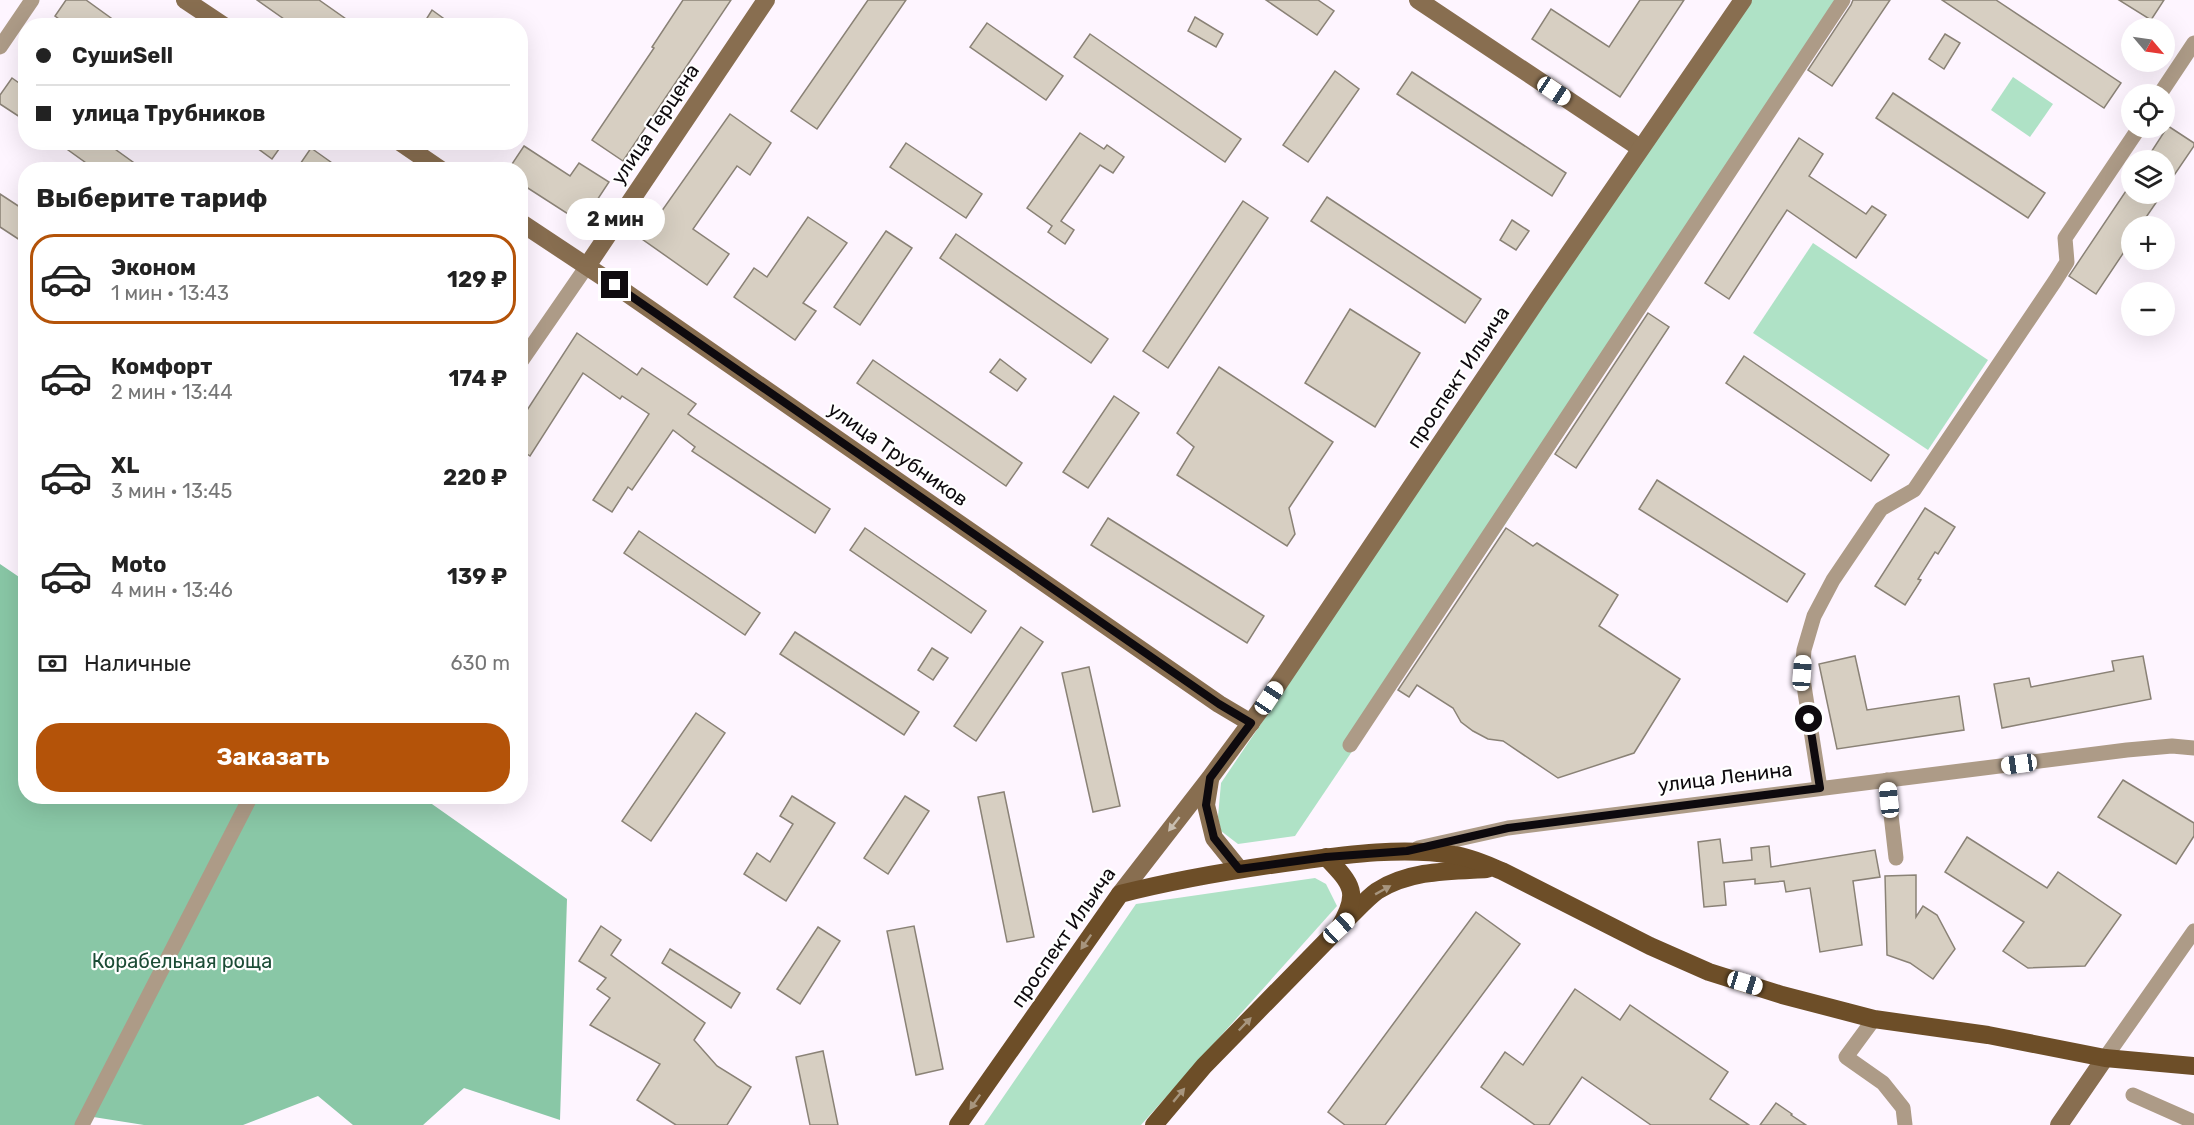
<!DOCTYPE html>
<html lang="ru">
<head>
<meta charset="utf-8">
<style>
	:root { --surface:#fff; --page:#f6f6f6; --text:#222; --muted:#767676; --line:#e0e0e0; --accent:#b45309 }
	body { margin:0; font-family:Rubik,sans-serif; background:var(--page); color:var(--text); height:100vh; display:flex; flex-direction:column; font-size:22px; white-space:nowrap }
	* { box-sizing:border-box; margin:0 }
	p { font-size:20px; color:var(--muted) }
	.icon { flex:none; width:33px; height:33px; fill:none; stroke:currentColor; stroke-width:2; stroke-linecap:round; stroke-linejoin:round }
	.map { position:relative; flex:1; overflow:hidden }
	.details { position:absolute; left:18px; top:162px; width:510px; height:642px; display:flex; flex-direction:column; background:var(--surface); border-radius:24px; box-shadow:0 6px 24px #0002 }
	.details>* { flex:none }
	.hud { position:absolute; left:18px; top:18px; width:510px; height:132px; border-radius:24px; box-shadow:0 6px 24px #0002; display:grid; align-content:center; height:132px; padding:0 18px; background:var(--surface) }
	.needle { width:39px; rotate:119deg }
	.controls { position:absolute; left:2121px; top:18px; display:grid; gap:12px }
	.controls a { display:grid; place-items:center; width:54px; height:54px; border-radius:50%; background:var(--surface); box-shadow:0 6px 24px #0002; font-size:30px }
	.end { position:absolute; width:27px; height:27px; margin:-14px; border:8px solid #0e0a0e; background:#fff; box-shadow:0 0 0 3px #fff }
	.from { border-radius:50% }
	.bubble { position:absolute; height:42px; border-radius:21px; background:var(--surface); box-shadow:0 6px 24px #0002; font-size:20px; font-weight:700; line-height:42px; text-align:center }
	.car { position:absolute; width:18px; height:36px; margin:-18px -9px; border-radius:8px; box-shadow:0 0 4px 2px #0007; background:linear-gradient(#fff 24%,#345 0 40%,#fff 0 76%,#345 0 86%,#fff 0) }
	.hud b { display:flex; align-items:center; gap:21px; height:57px; font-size:22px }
	.hud b+b { border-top:2px solid var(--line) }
	.hud i { width:15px; height:15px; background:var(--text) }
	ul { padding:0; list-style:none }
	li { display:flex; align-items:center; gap:18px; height:90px; margin:0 12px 9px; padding:0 6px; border:3px solid transparent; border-radius:24px }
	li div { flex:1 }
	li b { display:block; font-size:22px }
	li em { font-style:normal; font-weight:700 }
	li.active { border-color:var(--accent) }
	li>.icon { width:54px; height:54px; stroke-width:1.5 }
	h2 { padding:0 18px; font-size:27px; line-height:72px }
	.pay { display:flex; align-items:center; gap:15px; height:66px; padding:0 18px; font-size:22px }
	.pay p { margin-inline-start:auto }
	.cta { display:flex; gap:12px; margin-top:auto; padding:12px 18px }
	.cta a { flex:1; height:69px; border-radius:24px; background:var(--accent); color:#fff; font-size:24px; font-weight:700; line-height:69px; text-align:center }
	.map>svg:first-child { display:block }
	.green { fill:#afe2c6 }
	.forest { fill:#89c7a6 }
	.building { fill:#d7cfc2; stroke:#8a8276; stroke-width:1.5 }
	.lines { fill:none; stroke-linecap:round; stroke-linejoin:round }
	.street { stroke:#ad9b87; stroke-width:15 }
	.secondary { stroke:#886e50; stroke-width:18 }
	.primary { stroke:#6d4e28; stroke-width:18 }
	.oneway { fill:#c9beb0 }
	.oneway2 { fill:#a7957e }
	.route { stroke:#0e0a0e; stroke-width:8 }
	.labels { text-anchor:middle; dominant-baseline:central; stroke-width:4.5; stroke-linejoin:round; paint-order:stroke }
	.street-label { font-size:20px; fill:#0e0a0e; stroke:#fff }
	.park-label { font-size:20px; fill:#1c4c36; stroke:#fff }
</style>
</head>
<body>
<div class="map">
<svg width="2194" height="1125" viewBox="0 0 2194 1125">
	<rect width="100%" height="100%" fill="#fef5ff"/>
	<g class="green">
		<polygon points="1750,0 1849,0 1504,526 1295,836 1238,844 1221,831 1218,817 1221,783"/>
		<polygon points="2013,77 2053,104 2030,137 1991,110"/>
		<polygon points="1813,243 1988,360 1928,450 1753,333"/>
		<polygon points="1315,878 1326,884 1337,906 1141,1125 984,1125 1136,904"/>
	</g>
	<polygon class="forest" points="0,564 25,581 26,796 422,797 567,899 560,1120 464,1088 423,1125 353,1125 318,1096 243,1125 144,1125 87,1116 78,1125 0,1125"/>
	<g class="building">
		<polygon points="66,0 86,0 122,26 69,26 55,16"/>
		<polygon points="257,0 319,0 356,26 294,26"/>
		<polygon points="683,0 731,0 623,161 592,140 654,48 652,47"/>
		<polygon points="868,0 906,0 817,129 791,111"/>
		<polygon points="1266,0 1318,0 1334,11 1317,35"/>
		<polygon points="1640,0 1684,0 1620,97 1532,39 1551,9 1609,47"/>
		<polygon points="1853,0 1890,0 1832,86 1808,70 1851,5"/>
		<polygon points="1942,0 1996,0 2121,83 2104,108"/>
		<polygon points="2119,0 2164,0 2151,20"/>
		<polygon points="432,10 454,26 422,26"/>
		<polygon points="1195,17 1223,34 1216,47 1188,31"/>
		<polygon points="987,23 1063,76 1046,100 970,47"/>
		<polygon points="1090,34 1241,139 1225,162 1074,57"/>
		<polygon points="1945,34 1960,43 1944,69 1929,59"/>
		<polygon points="1335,71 1359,89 1308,162 1283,145"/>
		<polygon points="1412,72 1566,173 1552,196 1397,94"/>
		<polygon points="12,78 26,88 26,121 0,104 0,95"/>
		<polygon points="1893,93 2045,193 2028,218 1876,118"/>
		<polygon points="730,114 771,143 750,175 737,166 693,229 729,254 707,285 642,239"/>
		<polygon points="2168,126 2194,143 2194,146 2164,190 2164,160 2146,160"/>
		<polygon points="1080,133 1104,149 1107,145 1124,157 1113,173 1100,165 1061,221 1074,230 1065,244 1048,232 1052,226 1027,208"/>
		<polygon points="1799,138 1823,154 1809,176 1866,214 1872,206 1886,215 1856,258 1787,210 1729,299 1705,283"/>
		<polygon points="57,142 105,142 144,170 96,170"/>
		<polygon points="249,142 284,142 272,159"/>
		<polygon points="906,143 982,194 966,218 890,167"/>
		<polygon points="524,146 570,176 579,163 609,182 582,223 520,183 520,170 508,170"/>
		<polygon points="311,148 342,170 296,170"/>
		<polygon points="2132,182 2132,194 2162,194 2140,226 2132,226 2132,240 2096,294 2069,276"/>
		<polygon points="0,194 26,211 26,244 0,227"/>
		<polygon points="1327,197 1481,299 1465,323 1311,221"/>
		<polygon points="1243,201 1268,218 1168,368 1143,351"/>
		<polygon points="808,217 847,243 803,303 816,311 795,340 734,297 754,268 767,277"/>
		<polygon points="1512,220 1529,231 1516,250 1500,240"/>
		<polygon points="886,231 912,248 860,325 834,307"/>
		<polygon points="956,234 1108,339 1091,363 940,258"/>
		<polygon points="1350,309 1420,353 1375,427 1305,383"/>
		<polygon points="1648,313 1669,327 1576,468 1555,454"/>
		<polygon points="577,333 637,375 642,368 696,404 688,414 830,509 815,533 692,451 695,447 673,430 632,490 628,487 612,512 593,500 649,414 622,396 620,399 583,373 530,456 520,449 520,421"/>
		<polygon points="1744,356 1889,455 1871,481 1726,383"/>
		<polygon points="1000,359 1026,379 1017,391 990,372"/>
		<polygon points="873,360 1022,463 1006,486 857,383"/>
		<polygon points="1219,367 1333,442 1289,508 1295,534 1287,546 1177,475 1194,447 1177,433"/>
		<polygon points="1114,396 1139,413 1088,488 1063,472"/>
		<polygon points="1657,480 1805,574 1787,602 1639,509"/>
		<polygon points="1925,508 1955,527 1938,554 1935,552 1918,579 1921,580 1905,605 1875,586"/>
		<polygon points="1108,518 1264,616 1247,643 1091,545"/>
		<polygon points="865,528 986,611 971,633 850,550"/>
		<polygon points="1506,528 1533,546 1537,543 1618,595 1599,626 1680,679 1634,753 1558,778 1503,741 1488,739 1473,731 1461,722 1453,708 1417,685 1409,697 1398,690"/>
		<polygon points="639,531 760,613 745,635 624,553"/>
		<polygon points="1021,627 1043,642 976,741 954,726"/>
		<polygon points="795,632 919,712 904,735 780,654"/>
		<polygon points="932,648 948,658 933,680 918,670"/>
		<polygon points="1855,656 1867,710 1959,696 1964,730 1837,749 1819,664"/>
		<polygon points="2143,656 2151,699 2002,728 1994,684 2029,678 2031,687 2114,671 2112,661"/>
		<polygon points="1089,667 1120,806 1093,812 1062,673"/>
		<polygon points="696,713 725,733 651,841 622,821"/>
		<polygon points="2123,780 2194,823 2194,836 2176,864 2098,817"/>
		<polygon points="1004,792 1034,937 1007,942 978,797"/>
		<polygon points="792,796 835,823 786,901 744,874 757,853 770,862 793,824 780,816"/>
		<polygon points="905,796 929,811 888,874 864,858"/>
		<polygon points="1967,837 2047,888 2058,872 2121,915 2085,966 2028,968 2003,951 2024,922 1945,872"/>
		<polygon points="1720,839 1723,863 1752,860 1751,848 1769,846 1771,867 1875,850 1880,877 1853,881 1862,945 1820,952 1810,888 1786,892 1784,881 1755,884 1755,879 1724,882 1726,905 1704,907 1698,842"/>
		<polygon points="1916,875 1916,917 1923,906 1937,915 1955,949 1933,979 1910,963 1887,955 1885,876"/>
		<polygon points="1476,912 1520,944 1385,1125 1345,1125 1328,1112"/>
		<polygon points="601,926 621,940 611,955 705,1023 694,1040 717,1066 751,1087 727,1125 676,1125 637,1100 660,1064 590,1025 610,998 597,989 606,978 579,961"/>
		<polygon points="914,926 943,1069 916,1075 887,931"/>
		<polygon points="818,927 840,941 800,1004 777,989"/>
		<polygon points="670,949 740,993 731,1008 662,963"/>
		<polygon points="1575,989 1620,1020 1630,1005 1728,1072 1710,1099 1749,1125 1651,1125 1582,1077 1549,1125 1535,1125 1481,1087 1505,1052 1523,1065"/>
		<polygon points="823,1051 838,1125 810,1125 796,1057"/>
		<polygon points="1776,1103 1792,1114 1791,1115 1806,1125 1760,1125"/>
	</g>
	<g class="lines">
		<g class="street">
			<polyline points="0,47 32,0"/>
			<polyline points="2160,94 2194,43"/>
			<polyline points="520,363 587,266"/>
			<polyline points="1350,745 1843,0"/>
			<polyline points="1887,780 1896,858"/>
			<polyline points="1820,788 1802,673 1804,650 1814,616 1833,580 1881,509 1914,490 2055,281 2067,262 2065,238 2139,128"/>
			<polyline points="1418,848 1508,828 2127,750 2172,746 2194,748"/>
			<polyline points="1874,1019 1846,1057 1883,1083 1903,1108 1905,1125"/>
			<polyline points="2105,1058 2194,931"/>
			<polyline points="2133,1095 2194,1122"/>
			<polyline points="82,1125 251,796"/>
		</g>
		<g class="secondary">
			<polyline points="185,0 224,26"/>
			<polyline points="1418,0 1640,148"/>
			<polyline points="400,142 441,170"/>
			<polyline points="520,222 615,285 1219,704 1251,723"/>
			<polyline points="587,266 766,0"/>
			<polyline points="1210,780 1206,805 1214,838 1239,869"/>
			<polyline points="1120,894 1210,778 1269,698 1537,300 1743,0"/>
			<polyline points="2059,1125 2105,1058"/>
		</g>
		<g class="primary">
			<path d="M1346 920C1356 911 1366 899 1377 891 1410 870 1450 871 1487 869"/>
			<path d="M958 1125 1120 894C1179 879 1239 869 1299 861 1350 854 1403 847 1454 855 1470 857 1487 865 1502 871L1650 946 1709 972 1782 995 1874 1019 1988 1035 2105 1058 2194 1066"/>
			<path d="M1154 1125 1204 1066 1339 928C1360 893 1353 885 1326 857"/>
		</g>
	</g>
	<defs><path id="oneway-solid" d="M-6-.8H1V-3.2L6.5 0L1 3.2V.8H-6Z" transform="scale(1.5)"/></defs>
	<use class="oneway" href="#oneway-solid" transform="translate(1174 824) rotate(128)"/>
	<g class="oneway2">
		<use href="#oneway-solid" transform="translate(1383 890) rotate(-29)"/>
		<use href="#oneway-solid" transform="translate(1086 942) rotate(125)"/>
		<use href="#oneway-solid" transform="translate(1245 1024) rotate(-46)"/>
		<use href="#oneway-solid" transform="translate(1179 1095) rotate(-50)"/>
		<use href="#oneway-solid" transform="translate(975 1102) rotate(125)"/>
	</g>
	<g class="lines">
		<polyline class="route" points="615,285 1219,704 1251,723 1210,778 1206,805 1214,838 1239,869 1326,857 1407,851 1508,828 1820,788 1809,719"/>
	</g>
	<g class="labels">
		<g class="street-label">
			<text transform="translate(655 124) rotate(-56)">улица Герцена</text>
			<text transform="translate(1458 377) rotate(-56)">проспект Ильича</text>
			<text transform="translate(898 454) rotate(35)">улица Трубников</text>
			<text transform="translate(1725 777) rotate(-7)">улица Ленина</text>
			<text transform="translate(1063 937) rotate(-55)">проспект Ильича</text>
		</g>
		<g class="park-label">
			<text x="182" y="961">Корабельная роща</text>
		</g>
	</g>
</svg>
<div class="controls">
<a><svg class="needle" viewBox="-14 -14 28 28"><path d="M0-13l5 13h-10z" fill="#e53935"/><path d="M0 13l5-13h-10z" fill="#767676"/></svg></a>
<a><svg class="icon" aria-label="locate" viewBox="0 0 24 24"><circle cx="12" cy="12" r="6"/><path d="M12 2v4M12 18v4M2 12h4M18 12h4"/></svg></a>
<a><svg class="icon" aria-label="layers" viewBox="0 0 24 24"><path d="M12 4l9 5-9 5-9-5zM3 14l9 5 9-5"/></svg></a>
<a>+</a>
<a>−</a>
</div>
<i class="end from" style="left:1809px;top:719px"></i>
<i class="end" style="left:615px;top:285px"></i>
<div class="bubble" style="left:566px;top:198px;width:99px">2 мин</div>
<i class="car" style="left:1554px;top:91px;rotate:124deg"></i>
<i class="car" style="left:1802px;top:673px;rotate:4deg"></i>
<i class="car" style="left:1269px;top:698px;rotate:34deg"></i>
<i class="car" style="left:2019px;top:764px;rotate:262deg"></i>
<i class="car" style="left:1889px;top:800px;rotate:354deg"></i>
<i class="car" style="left:1339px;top:928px;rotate:47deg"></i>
<i class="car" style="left:1745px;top:983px;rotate:107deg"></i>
<div class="hud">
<b><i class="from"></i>СушиSell</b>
<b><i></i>улица Трубников</b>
</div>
<section class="details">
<h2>Выберите тариф</h2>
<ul>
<li class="active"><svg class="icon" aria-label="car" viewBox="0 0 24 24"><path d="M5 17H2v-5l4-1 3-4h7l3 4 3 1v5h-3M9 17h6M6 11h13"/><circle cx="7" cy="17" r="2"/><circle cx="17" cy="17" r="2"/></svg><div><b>Эконом</b><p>1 мин · 13:43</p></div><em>129 ₽</em></li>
<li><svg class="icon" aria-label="car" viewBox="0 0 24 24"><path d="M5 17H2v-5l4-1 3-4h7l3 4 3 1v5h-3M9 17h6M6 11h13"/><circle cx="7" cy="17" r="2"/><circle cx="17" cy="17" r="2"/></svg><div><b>Комфорт</b><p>2 мин · 13:44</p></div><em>174 ₽</em></li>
<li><svg class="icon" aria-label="car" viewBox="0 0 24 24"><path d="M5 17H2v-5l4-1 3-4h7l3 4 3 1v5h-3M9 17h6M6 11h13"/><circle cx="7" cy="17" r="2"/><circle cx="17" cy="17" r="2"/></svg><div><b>XL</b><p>3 мин · 13:45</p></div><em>220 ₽</em></li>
<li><svg class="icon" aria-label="car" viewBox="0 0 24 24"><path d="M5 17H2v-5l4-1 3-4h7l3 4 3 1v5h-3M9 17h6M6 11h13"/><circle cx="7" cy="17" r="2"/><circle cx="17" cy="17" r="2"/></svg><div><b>Moto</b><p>4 мин · 13:46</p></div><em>139 ₽</em></li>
</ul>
<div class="pay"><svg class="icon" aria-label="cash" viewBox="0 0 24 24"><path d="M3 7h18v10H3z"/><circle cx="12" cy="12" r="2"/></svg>Наличные<p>630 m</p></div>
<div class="cta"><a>Заказать</a></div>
</section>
</div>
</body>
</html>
